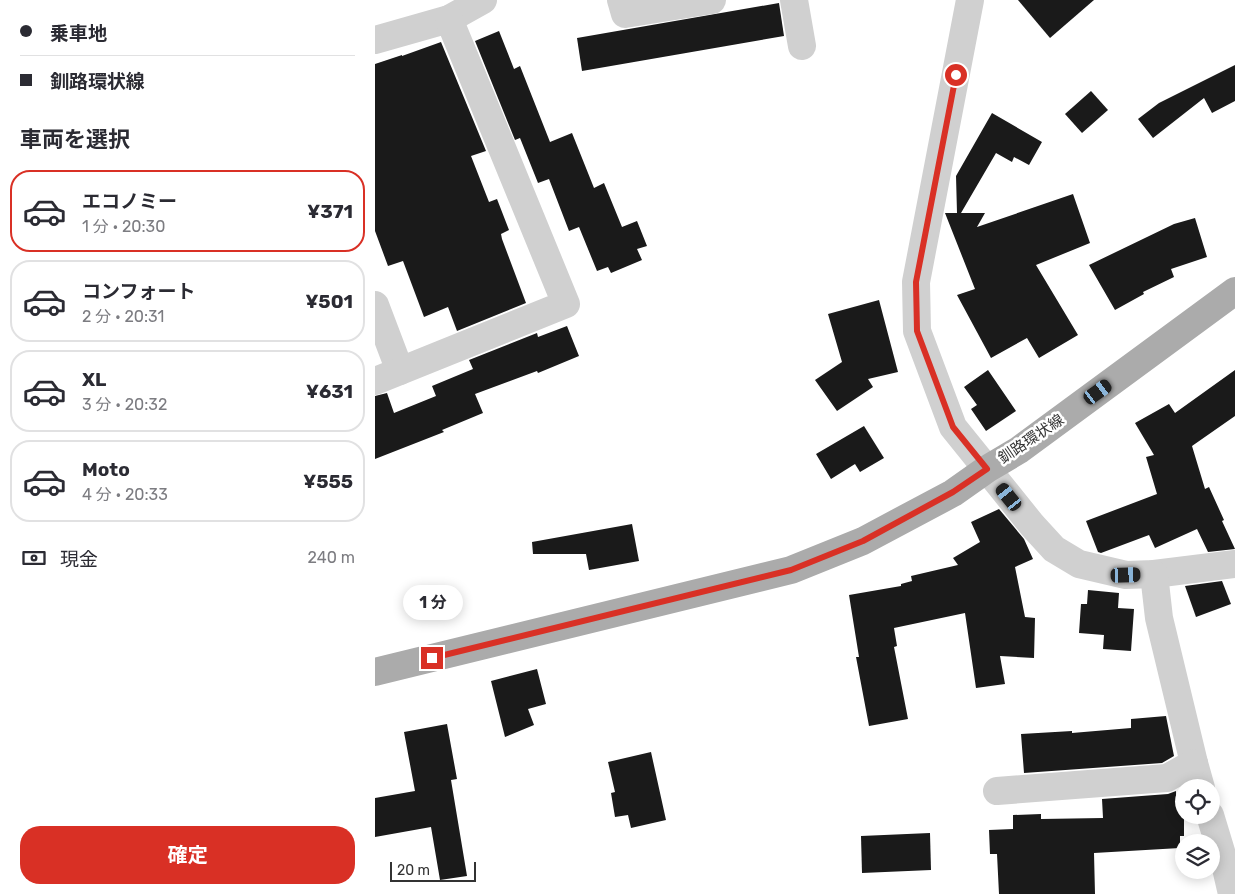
<!DOCTYPE html>
<html lang="ja">
<head>
<meta charset="utf-8">
<style>
	:root { --surface:#fff; --page:#f7f7f7; --text:#2b2b33; --muted:#7c7c81; --line:#e1e1e2; --accent:#d93025 }
	body { margin:0; font-family:Rubik,"Noto Sans JP",sans-serif; background:var(--page); color:var(--text); height:100vh; display:flex; flex-direction:column; font-size:19px; white-space:nowrap }
	* { box-sizing:border-box; margin:0 }
	p { font-size:16px; color:var(--muted) }
	.icon { flex:none; width:28px; height:28px; fill:none; stroke:currentColor; stroke-width:2; stroke-linecap:round; stroke-linejoin:round }
	.map { position:relative; flex:1; overflow:hidden }
	.details { display:flex; flex-direction:column; background:var(--surface); width:375px }
	.details>* { flex:none }
	.hud { display:grid; align-content:center; height:110px; padding:0 20px; background:var(--surface) }
	.tools { position:absolute; left:800px; top:779px; display:grid; gap:10px }
	.tools a { display:grid; place-items:center; width:45px; height:45px; border-radius:50%; background:var(--surface); box-shadow:0 2px 12px #0003; font-size:25px }
	.scale { position:absolute; left:15px; bottom:12px; width:86px; box-sizing:border-box; padding-left:5px; border:2px solid #333; border-top:0; font-size:14px; line-height:18px; white-space:nowrap; color:#333; -webkit-text-stroke:4px #fff; paint-order:stroke }
	.end { position:absolute; width:22px; height:22px; margin:-11px; border:6px solid #d93025; background:#fff; box-shadow:0 0 0 2px #fff }
	.from { border-radius:50% }
	.bubble { position:absolute; height:35px; border-radius:18px; background:var(--surface); box-shadow:0 2px 12px #0003; font-size:16px; font-weight:700; line-height:35px; text-align:center }
	.car { position:absolute; width:15px; height:30px; margin:-15px -8px; border-radius:6px; box-shadow:0 0 4px 1px #0007; background:linear-gradient(#222 24%,#8ab4d8 0 40%,#222 0 76%,#8ab4d8 0 86%,#222 0) }
	.hud b { display:flex; align-items:center; gap:18px; height:48px; font-size:19px }
	.hud b+b { border-top:1px solid var(--line) }
	.hud i { width:12px; height:12px; background:var(--text) }
	ul { padding:0; list-style:none }
	li { display:flex; align-items:center; gap:15px; height:82px; margin:0 10px 8px; padding:0 10px; border:2px solid var(--line); border-radius:20px }
	li div { flex:1 }
	li b { display:block; font-size:19px }
	li em { font-style:normal; font-weight:700 }
	li.current { border-color:var(--accent) }
	li>.icon { width:45px; height:45px; stroke-width:1.5 }
	h2 { padding:0 20px; font-size:22px; line-height:60px }
	.pay { display:flex; align-items:center; gap:12px; height:55px; padding:0 20px; font-size:19px }
	.pay p { margin-inline-start:auto }
	.action { display:flex; gap:10px; margin-top:auto; padding:10px 20px }
	.action a { flex:1; height:58px; border-radius:20px; background:var(--accent); color:#fff; font-size:20px; font-weight:700; line-height:58px; text-align:center }
	main { display:flex; flex:1; min-height:0 }
	.map>svg:first-child { display:block }
	.building { fill:#1a1a1a }
	.lines { fill:none; stroke-linecap:round; stroke-linejoin:round }
	.minor { stroke:#d0d0d0; stroke-width:28 }
	.major { stroke:#ababab; stroke-width:28 }
	.route { stroke:#d93025; stroke-width:6 }
	.labels { text-anchor:middle; dominant-baseline:central; stroke-width:5; stroke-linejoin:round; paint-order:stroke }
	.street-label { font-size:15px; fill:#333; stroke:#fff }
</style>
</head>
<body>
<main>
<section class="details">
<div class="hud">
<b><i class="from"></i>乗車地</b>
<b><i></i>釧路環状線</b>
</div>
<h2>車両を選択</h2>
<ul>
<li class="current"><svg class="icon" aria-label="car" viewBox="0 0 24 24"><path d="M5 17H2v-5l4-1 3-4h7l3 4 3 1v5h-3M9 17h6M6 11h13"/><circle cx="7" cy="17" r="2"/><circle cx="17" cy="17" r="2"/></svg><div><b>エコノミー</b><p>1 分 · 20:30</p></div><em>¥371</em></li>
<li><svg class="icon" aria-label="car" viewBox="0 0 24 24"><path d="M5 17H2v-5l4-1 3-4h7l3 4 3 1v5h-3M9 17h6M6 11h13"/><circle cx="7" cy="17" r="2"/><circle cx="17" cy="17" r="2"/></svg><div><b>コンフォート</b><p>2 分 · 20:31</p></div><em>¥501</em></li>
<li><svg class="icon" aria-label="car" viewBox="0 0 24 24"><path d="M5 17H2v-5l4-1 3-4h7l3 4 3 1v5h-3M9 17h6M6 11h13"/><circle cx="7" cy="17" r="2"/><circle cx="17" cy="17" r="2"/></svg><div><b>XL</b><p>3 分 · 20:32</p></div><em>¥631</em></li>
<li><svg class="icon" aria-label="car" viewBox="0 0 24 24"><path d="M5 17H2v-5l4-1 3-4h7l3 4 3 1v5h-3M9 17h6M6 11h13"/><circle cx="7" cy="17" r="2"/><circle cx="17" cy="17" r="2"/></svg><div><b>Moto</b><p>4 分 · 20:33</p></div><em>¥555</em></li>
</ul>
<div class="pay"><svg class="icon" aria-label="cash" viewBox="0 0 24 24"><path d="M3 7h18v10H3z"/><circle cx="12" cy="12" r="2"/></svg>現金<p>240 m</p></div>
<div class="action"><a>確定</a></div>
</section>
<div class="map">
<svg width="860" height="894" viewBox="0 0 860 894">
	<rect width="100%" height="100%" fill="#fff"/>
	<g class="building">
		<polygon points="643,0 719,0 675,38"/>
		<polygon points="404,3 409,36 207,71 202,38"/>
		<polygon points="124,31 139,69 145,66 175,142 197,133 219,188 229,183 247,227 262,221 272,246 262,249 267,260 236,273 233,267 222,271 204,227 194,231 174,179 163,183 145,138 140,140 100,41"/>
		<polygon points="66,42 111,151 96,156 114,202 122,199 134,230 126,234 127,239 151,303 82,331 73,307 49,317 28,261 13,266 0,231 0,64 27,55 27,56"/>
		<polygon points="860,65 860,101 837,113 829,98 778,138 763,119 784,103"/>
		<polygon points="716,91 733,110 707,133 690,114"/>
		<polygon points="617,113 667,142 654,165 639,157 637,162 621,153 586,213 610,213 602,227 698,194 715,243 661,265 703,335 664,358 652,338 616,358 582,295 600,289 570,213 582,213 581,176"/>
		<polygon points="820,218 832,257 796,269 799,277 768,292 769,294 740,310 714,265 799,224"/>
		<polygon points="504,300 523,372 493,379 498,387 462,411 440,380 467,362 453,314"/>
		<polygon points="192,326 204,356 163,373 162,371 100,394 108,413 67,430 69,432 0,459 0,396 12,393 19,413 61,396 57,386 98,369 94,360 162,333 163,337"/>
		<polygon points="613,370 641,411 611,431 596,409 602,405 589,387"/>
		<polygon points="860,370 860,416 817,446 830,489 834,487 849,520 847,521 860,549 833,552 822,529 780,548 774,535 726,553 723,552 711,521 782,494 771,457 779,455 760,423 794,404 800,413"/>
		<polygon points="489,426 509,458 485,472 480,464 456,479 441,454"/>
		<polygon points="624,509 649,539 658,559 640,567 650,617 660,618 659,658 625,656 630,684 601,688 590,613 519,628 522,646 519,647 533,719 494,726 481,657 484,657 474,595 526,586 526,584 537,581 536,576 583,565 578,558 605,542 596,522"/>
		<polygon points="257,524 264,561 214,570 211,554 158,554 157,542"/>
		<polygon points="847,581 856,604 821,617 810,586"/>
		<polygon points="713,590 744,593 743,608 759,609 756,651 728,649 729,635 704,633 706,604 712,604"/>
		<polygon points="162,669 171,704 153,709 159,725 130,737 116,681"/>
		<polygon points="791,716 799,756 787,763 649,773 646,734 697,731 697,733 756,728 756,719"/>
		<polygon points="72,724 82,779 76,780 92,876 65,880 56,827 0,837 0,798 40,791 29,732"/>
		<polygon points="276,752 291,820 256,828 253,815 240,817 236,793 240,792 233,762"/>
		<polygon points="801,791 801,797 809,797 809,836 805,836 805,848 719,853 720,894 624,894 622,854 615,854 614,830 638,829 638,815 666,814 666,819 728,818 727,799 793,794"/>
		<polygon points="555,833 556,870 487,873 486,836"/>
	</g>
	<g class="lines">
		<g class="minor">
			<polyline points="246,0 250,14 337,0"/>
			<polyline points="419,0 427,46"/>
			<polyline points="595,0 541,282 542,331 578,427 657,525 679,549 704,564 751,575 779,574 860,564"/>
			<polyline points="0,40 74,19 108,0"/>
			<polyline points="0,305 25,371"/>
			<polyline points="0,381 191,304 74,19"/>
			<polyline points="779,574 784,618 819,763 826,788"/>
			<polyline points="622,791 792,778 819,763"/>
			<polyline points="835,815 851,868 857,894"/>
		</g>
		<polyline class="major" points="0,672 416,570 488,541 578,493 612,469 644,450 860,291"/>
	</g>
	<g class="lines">
		<polyline class="route" points="57,658 416,570 488,541 578,492 612,469 578,427 542,331 541,282 581,75"/>
	</g>
	<g class="labels">
		<g class="street-label">
			<text transform="translate(656 439) rotate(-34)">釧路環状線</text>
		</g>
	</g>
</svg>
<div class="tools">
<a><svg class="icon" aria-label="locate" viewBox="0 0 24 24"><circle cx="12" cy="12" r="6"/><path d="M12 2v4M12 18v4M2 12h4M18 12h4"/></svg></a>
<a><svg class="icon" aria-label="layers" viewBox="0 0 24 24"><path d="M12 4l9 5-9 5-9-5zM3 14l9 5 9-5"/></svg></a>
</div>
<div class="scale">20 m</div>
<i class="end from" style="left:581px;top:75px"></i>
<i class="end" style="left:57px;top:658px"></i>
<div class="bubble" style="left:28px;top:585px;width:60px">1 分</div>
<i class="car" style="left:723px;top:392px;rotate:54deg"></i>
<i class="car" style="left:634px;top:497px;rotate:321deg"></i>
<i class="car" style="left:751px;top:575px;rotate:88deg"></i>
</div>
</main>
</body>
</html>
